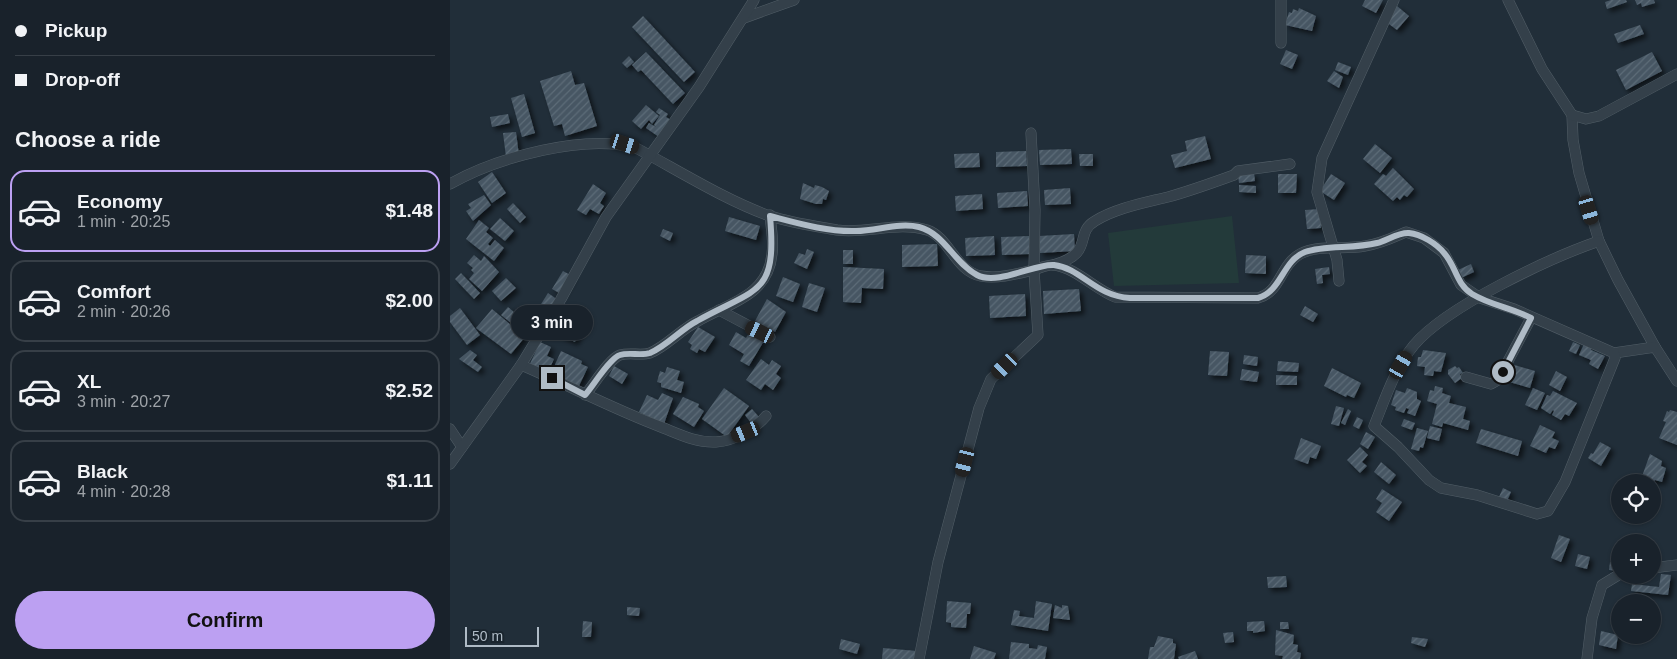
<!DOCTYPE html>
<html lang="en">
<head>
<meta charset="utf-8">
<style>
	:root { --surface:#19222b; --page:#222a33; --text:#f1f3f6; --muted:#9fa4a9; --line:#373f47; --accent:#bca0f2 }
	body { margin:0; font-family:Arial,sans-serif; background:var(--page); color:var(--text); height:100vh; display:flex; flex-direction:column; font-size:19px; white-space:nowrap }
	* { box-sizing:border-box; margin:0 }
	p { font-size:16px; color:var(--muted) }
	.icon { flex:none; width:28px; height:28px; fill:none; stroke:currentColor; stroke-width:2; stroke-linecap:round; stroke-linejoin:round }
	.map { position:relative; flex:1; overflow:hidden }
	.side { display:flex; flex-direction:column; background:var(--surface); width:450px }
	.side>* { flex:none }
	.top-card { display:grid; align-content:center; height:110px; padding:0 15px; background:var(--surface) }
	.controls { position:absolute; left:1161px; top:474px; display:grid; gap:10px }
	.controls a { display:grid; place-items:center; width:50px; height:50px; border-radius:50%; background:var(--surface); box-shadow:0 1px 4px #0004,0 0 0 1px var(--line); font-size:25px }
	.scale { position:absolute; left:15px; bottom:12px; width:74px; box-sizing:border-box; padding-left:5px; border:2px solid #afbbc6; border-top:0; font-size:14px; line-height:18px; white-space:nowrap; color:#afbbc6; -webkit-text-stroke:4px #1a252e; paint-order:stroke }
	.end { position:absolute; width:22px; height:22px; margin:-11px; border:6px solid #afbbc6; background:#111; box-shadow:0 0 0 2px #111 }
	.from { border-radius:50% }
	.bubble { position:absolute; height:35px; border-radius:18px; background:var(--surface); box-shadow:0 1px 4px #0004,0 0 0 1px var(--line); font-size:16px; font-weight:700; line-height:35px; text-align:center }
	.car { position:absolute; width:15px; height:30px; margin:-15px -8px; border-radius:6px; box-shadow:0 0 4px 1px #0007; background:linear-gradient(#222 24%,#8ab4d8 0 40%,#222 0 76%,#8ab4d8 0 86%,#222 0) }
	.top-card b { display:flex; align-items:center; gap:18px; height:48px; font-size:19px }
	.top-card b+b { border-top:1px solid var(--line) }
	.top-card i { width:12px; height:12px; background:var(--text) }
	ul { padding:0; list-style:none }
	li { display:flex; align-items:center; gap:15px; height:82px; margin:0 10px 8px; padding:0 5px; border:2px solid var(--line); border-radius:15px }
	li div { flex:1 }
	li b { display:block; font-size:19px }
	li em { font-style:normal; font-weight:700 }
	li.selected { border-color:var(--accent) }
	li>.icon { width:45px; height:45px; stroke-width:1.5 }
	h2 { padding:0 15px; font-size:22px; line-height:60px }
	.primary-button { display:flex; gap:10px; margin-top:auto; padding:10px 15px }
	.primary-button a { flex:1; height:58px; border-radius:30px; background:var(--accent); color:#111; font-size:20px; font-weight:700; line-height:58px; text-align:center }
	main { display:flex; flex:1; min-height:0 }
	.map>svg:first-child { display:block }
	.garden { fill:#233a3a }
	.building { fill:url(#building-hatch); filter:url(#shadow) }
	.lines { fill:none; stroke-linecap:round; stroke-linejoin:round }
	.minor-casing { stroke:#525e67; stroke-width:11 }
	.minor { stroke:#34404a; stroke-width:10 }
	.route { stroke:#afbbc6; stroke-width:6 }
</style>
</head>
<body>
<main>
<section class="side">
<div class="top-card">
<b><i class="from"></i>Pickup</b>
<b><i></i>Drop-off</b>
</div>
<h2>Choose a ride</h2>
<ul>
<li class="selected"><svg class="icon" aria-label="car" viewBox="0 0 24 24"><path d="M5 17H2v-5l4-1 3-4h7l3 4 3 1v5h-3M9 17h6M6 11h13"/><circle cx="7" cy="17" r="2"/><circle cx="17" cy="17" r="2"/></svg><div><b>Economy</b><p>1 min · 20:25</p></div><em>$1.48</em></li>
<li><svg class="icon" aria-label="car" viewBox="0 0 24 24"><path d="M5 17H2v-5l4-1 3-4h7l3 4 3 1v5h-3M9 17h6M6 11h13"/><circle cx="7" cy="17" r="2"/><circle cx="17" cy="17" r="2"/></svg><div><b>Comfort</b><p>2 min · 20:26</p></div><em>$2.00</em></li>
<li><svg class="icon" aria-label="car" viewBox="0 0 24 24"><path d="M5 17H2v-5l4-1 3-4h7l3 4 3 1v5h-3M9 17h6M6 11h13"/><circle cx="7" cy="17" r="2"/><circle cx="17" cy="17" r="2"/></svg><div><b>XL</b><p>3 min · 20:27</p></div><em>$2.52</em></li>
<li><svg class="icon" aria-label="car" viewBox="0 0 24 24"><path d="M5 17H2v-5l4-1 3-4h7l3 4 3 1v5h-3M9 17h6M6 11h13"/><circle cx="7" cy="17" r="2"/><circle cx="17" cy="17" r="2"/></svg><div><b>Black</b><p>4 min · 20:28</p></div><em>$1.11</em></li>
</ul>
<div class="primary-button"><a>Confirm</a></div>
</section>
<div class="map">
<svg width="1227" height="659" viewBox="0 0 1227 659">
	<defs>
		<pattern id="building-hatch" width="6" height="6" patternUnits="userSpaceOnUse" patternTransform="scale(1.25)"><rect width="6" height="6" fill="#465663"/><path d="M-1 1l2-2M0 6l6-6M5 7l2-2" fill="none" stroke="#5e6c78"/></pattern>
		<filter id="shadow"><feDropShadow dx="3.5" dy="3.5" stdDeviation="2.5" flood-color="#0009"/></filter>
	</defs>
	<rect width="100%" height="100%" fill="#212e39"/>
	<polygon class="garden" points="782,216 789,283 664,286 658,233"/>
	<g class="building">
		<polygon points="915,0 933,0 926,13 912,6"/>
		<polygon points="1161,0 1176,0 1177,2 1157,9 1155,2"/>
		<polygon points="1185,0 1204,0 1205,3 1192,7 1191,3 1187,5"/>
		<polygon points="947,6 959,16 947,30 935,21"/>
		<polygon points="849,8 866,16 862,31 835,25 839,12 842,13 843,9 848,11"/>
		<polygon points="193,16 245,72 234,82 182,27"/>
		<polygon points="1190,25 1194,34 1168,43 1164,34"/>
		<polygon points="836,50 848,55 842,69 830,64"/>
		<polygon points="196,52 235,93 223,104 191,70 188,72 182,65"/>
		<polygon points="1202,52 1212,71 1176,90 1166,70"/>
		<polygon points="179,56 184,62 177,68 172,63"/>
		<polygon points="888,62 901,67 898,75 885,70"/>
		<polygon points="121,71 125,85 134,83 147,126 115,136 112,124 104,126 90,81"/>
		<polygon points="884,71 893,77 889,88 877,81"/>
		<polygon points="74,94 85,133 72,137 61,98"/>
		<polygon points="196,105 209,116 202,124 199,120 191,129 182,121"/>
		<polygon points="209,108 218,114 216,117 221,120 209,137 196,128 199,123 206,127 204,125 210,115 206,112"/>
		<polygon points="58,114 60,123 42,127 40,117"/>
		<polygon points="66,132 69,155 56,157 53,133"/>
		<polygon points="755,136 761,159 725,168 721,155 737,151 735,141"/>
		<polygon points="925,144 942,158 930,173 913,159"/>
		<polygon points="621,149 622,164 590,165 589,150"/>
		<polygon points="576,151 577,166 546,167 546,152"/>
		<polygon points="529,153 530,167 505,168 504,154"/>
		<polygon points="629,154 643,154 643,166 630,166"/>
		<polygon points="943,168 964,189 957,197 954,195 950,200 947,197 943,201 924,184 933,174 936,176"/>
		<polygon points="42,172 56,193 42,203 28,182"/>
		<polygon points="804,173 805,181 789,183 788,174"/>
		<polygon points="828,174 847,174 846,193 828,193"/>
		<polygon points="881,174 895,183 884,200 870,191"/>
		<polygon points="353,183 364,188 365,185 372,187 379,191 376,200 373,199 372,204 366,204 350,199"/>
		<polygon points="143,184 156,193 150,203 154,206 149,214 140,209 136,215 127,210"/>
		<polygon points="789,185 806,186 806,193 789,192"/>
		<polygon points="620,188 621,204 595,205 594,190"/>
		<polygon points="577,191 578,206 548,208 547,193"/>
		<polygon points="532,194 533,209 506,211 505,196"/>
		<polygon points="34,195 41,205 23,221 16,211 21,208 18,204"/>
		<polygon points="63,203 76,217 70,223 57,209"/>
		<polygon points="870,209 871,228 857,229 855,210"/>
		<polygon points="279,217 310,226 306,240 275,231"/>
		<polygon points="50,218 64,231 55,241 40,229"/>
		<polygon points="29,220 39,228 36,232 43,238 38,244 40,246 45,240 54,248 44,261 16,239"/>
		<polygon points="213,229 223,233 220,241 210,236"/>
		<polygon points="624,234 625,251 590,253 589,236"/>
		<polygon points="544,236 545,255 516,256 515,238"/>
		<polygon points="579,236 580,254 552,255 551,237"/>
		<polygon points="487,244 488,266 452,267 452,245"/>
		<polygon points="357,249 364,252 357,269 344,263 349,253 355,255"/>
		<rect x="393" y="250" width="10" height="14"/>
		<polygon points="24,255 31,261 34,256 49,272 32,291 19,279 24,273 21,270 23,268 17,263"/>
		<polygon points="796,255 816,256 816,274 795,273"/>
		<polygon points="1021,264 1024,272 1011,278 1008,270"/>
		<polygon points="393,267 434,269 433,289 412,288 411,303 393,302"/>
		<polygon points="879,267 880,274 872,275 873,283 867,284 865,269"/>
		<polygon points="113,271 122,276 111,294 102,289"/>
		<polygon points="11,273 30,293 24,299 5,279"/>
		<polygon points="333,277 350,284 343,302 326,296"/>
		<polygon points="56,278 66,288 51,301 42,291"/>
		<polygon points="359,283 375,288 367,312 352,307"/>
		<polygon points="629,289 631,311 594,314 593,291"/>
		<polygon points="98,293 108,300 98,315 88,309"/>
		<polygon points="575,294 576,316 540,318 539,296"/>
		<polygon points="317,299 336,312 325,332 305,321"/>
		<polygon points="855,306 868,314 863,322 850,315"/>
		<polygon points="58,307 72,319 66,327 51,315"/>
		<polygon points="10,308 30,335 17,345 0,322 0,316"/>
		<polygon points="42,309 75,337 61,354 26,328"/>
		<polygon points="105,319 130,329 125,342 110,335 112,330 102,325"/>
		<polygon points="78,320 82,323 76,332 71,329"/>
		<polygon points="248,327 265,337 255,352 249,349 247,353 240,349 242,345 238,342"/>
		<polygon points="286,332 296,338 299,333 314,341 299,366 290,361 294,354 279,345"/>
		<polygon points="90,342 101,347 97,356 104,359 97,374 79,366"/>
		<polygon points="1123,342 1130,345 1126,354 1119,351"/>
		<polygon points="1134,344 1142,347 1141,350 1155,356 1148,369 1139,364 1141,360 1129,355"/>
		<polygon points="20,350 27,355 23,360 32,367 28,372 9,359"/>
		<polygon points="973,350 996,353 991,372 984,371 983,376 974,375 975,367 967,366 968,357 971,357"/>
		<polygon points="111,351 132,361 131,364 138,367 128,388 100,376"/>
		<polygon points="760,351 779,352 777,376 758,375"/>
		<polygon points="794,355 808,357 807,366 793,364"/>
		<polygon points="311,359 319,365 322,360 331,366 326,374 331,378 323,390 315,384 311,390 296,380"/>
		<polygon points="828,361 849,363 848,372 827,371"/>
		<polygon points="1061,364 1085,371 1080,388 1056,381"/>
		<polygon points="164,366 178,374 172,384 159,376"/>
		<polygon points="1005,366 1007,368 1009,367 1013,373 1010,374 1012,378 1005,383 998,374 998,370"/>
		<polygon points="217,367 230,371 227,380 234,382 231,393 211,387 211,383 207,382 210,371 215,373"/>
		<polygon points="882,368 911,383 904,398 897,395 896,397 874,386"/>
		<polygon points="792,369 809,372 807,382 790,380"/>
		<polygon points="1106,371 1117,377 1110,391 1099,385"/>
		<polygon points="826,375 847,376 847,385 826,385"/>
		<polygon points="985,386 993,388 992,393 1001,396 999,403 1016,407 1013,419 1020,421 1018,430 993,423 992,427 982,424 987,404 977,401 980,390 984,391"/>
		<polygon points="274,388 299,406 277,437 252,419"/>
		<polygon points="957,388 967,392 967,399 971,401 965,416 957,413 959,409 956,408 954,413 945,410 946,407 941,405 946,390 955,393"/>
		<polygon points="1083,388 1095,393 1087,410 1075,405"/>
		<polygon points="1103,391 1127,403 1119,416 1115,414 1111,420 1102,415 1104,411 1103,410 1100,414 1091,408 1097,395 1100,396"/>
		<polygon points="212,393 223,398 214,424 189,412 197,395 208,400"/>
		<polygon points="233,397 249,404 248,407 254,411 244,427 223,414"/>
		<polygon points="886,406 894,408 889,426 881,424"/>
		<polygon points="302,409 309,417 301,423 295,415"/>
		<polygon points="898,409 901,411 895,425 891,423"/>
		<polygon points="1220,410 1227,412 1227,445 1209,438 1216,422 1213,421 1217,411 1219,412"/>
		<polygon points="907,417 913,420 909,429 903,426"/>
		<polygon points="954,419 965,423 962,430 951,426"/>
		<polygon points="1090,425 1105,432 1102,438 1109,441 1105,449 1099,447 1096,453 1080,446"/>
		<polygon points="980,426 992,429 989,441 977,438"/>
		<polygon points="967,428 978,431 973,448 970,447 969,451 961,449"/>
		<polygon points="1031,429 1072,441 1068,456 1026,443"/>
		<polygon points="916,432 925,437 918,449 910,444"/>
		<polygon points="851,438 871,446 866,459 860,457 858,464 844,459"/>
		<polygon points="1150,442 1161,448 1151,466 1138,458 1141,453 1143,454"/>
		<polygon points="910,447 918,455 912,462 917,466 910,473 897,460"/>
		<polygon points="1200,454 1212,461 1211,466 1216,468 1212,482 1205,480 1204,482 1190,482"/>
		<polygon points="931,462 946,475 939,484 924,472"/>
		<polygon points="1053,488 1061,492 1057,501 1049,497"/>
		<polygon points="932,489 952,502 939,521 926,512 932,503 926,499"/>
		<polygon points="1109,535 1120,539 1111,562 1101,558"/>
		<polygon points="1128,554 1140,557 1137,569 1125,566"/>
		<polygon points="1160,562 1170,563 1170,571 1159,570"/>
		<polygon points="1211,574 1221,575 1218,595 1181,591 1182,584 1209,587"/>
		<polygon points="836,576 837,587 818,588 817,577"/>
		<polygon points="497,601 521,603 520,614 517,614 516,628 501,627 501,623 496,622"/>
		<polygon points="586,601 602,604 598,631 561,625 564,610 570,611 569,616 584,618"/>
		<polygon points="605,605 612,608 612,605 618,606 620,620 603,618"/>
		<polygon points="177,607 190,608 189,616 177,615"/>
		<polygon points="133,621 142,622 141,637 132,637"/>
		<polygon points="814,621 815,631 803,633 803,631 797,631 797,622"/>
		<polygon points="830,622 838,622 839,629 830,629"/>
		<polygon points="826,630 844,635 843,644 848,645 847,652 851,653 850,659 832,659 833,656 825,655"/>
		<polygon points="1151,631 1168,635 1166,649 1149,645"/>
		<polygon points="783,632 784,642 775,643 773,633"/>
		<polygon points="708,636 723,639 723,643 726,644 724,659 698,659 700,647 704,647"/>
		<polygon points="962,637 978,639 975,647 961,643"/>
		<polygon points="391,639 410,644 407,654 389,649"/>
		<polygon points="561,642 579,644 579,648 587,649 588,645 597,647 595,659 559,659"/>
		<polygon points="524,646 546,653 544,659 520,659"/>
		<polygon points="433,648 467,651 466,659 432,659"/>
		<polygon points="745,651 748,659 729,659 728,657"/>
	</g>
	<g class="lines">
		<g class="minor-casing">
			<g id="minor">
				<polyline points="831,0 831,43"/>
				<polyline points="1058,0 1092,69 1122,115 1123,140 1129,173 1149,241 1168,280 1205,347"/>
				<polyline points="294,18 344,0"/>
				<polyline points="1122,115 1136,119 1149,116 1227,74"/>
				<path d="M0 184C46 158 137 132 188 149 229 171 277 201 320 216 342 223 365 226 387 230 418 234 448 221 477 230 499 237 506 272 531 276 548 279 566 274 583 270 590 268 599 264 605 265 627 269 645 289 665 297L808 298C831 292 830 265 850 254 869 244 894 250 915 246 930 244 942 238 956 232L974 238 994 253 1011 285 1030 298 1064 309 1164 353 1205 347 1227 381"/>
				<path d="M1149 241C1100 258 997 306 964 345 945 368 935 399 924 426L948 447 979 480 991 488 1027 495 1087 514 1098 511 1115 482 1165 358 1164 353"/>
				<path d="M603 265C646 253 623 234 645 221 666 208 694 203 718 197 740 191 762 183 784 175L788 171 840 164"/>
				<polyline points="889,281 887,260 867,192 872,158 944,0"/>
				<polyline points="269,310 320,337"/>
				<path d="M71 365C118 385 163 409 211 427 229 434 246 443 266 442 284 441 305 429 316 416"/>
				<polyline points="1016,377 1041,384 1048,380 1081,318"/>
				<path d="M135 395C143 386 160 358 170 355 180 352 191 356 200 353 217 346 231 329 248 321 279 303 318 296 322 254 324 241 321 228 320 215"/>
				<polyline points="0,429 12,447"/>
				<polyline points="0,464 71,365 111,299 156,217 249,87 304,0"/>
				<polyline points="1202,568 1227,565"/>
				<polyline points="469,659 488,562 529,408 541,379 588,335 584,270 585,210 581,133"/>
				<polyline points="1137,659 1142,618 1152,585 1170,574"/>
			</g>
		</g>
		<use href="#minor" class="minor"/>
	</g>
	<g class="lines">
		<path class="route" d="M102 378 135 395C143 386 160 358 170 355 179 352 191 356 200 353 217 346 231 329 247 321 308 287 327 296 320 216 347 223 377 232 406 231 427 231 449 222 469 227 495 234 504 263 527 275 548 286 586 263 604 265 631 268 645 296 680 298H808C832 291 832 261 855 252 875 245 904 249 927 243 936 241 949 232 959 233 971 234 987 244 994 253 1006 266 1006 284 1022 294 1040 305 1062 308 1081 318L1053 372"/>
	</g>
</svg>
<div class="controls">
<a><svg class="icon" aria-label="locate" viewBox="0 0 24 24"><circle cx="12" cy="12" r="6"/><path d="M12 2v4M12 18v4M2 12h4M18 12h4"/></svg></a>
<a>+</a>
<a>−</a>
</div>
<div class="scale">50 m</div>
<i class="end from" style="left:1053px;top:372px"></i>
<i class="end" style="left:102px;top:378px"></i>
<div class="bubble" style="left:61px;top:305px;width:82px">3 min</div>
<i class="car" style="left:175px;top:144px;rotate:108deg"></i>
<i class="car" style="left:1139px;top:210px;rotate:163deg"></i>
<i class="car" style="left:310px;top:332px;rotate:296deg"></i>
<i class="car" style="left:951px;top:365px;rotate:30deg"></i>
<i class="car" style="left:555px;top:366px;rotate:226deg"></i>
<i class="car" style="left:296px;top:432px;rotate:248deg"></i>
<i class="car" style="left:515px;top:462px;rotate:194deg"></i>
</div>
</main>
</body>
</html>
